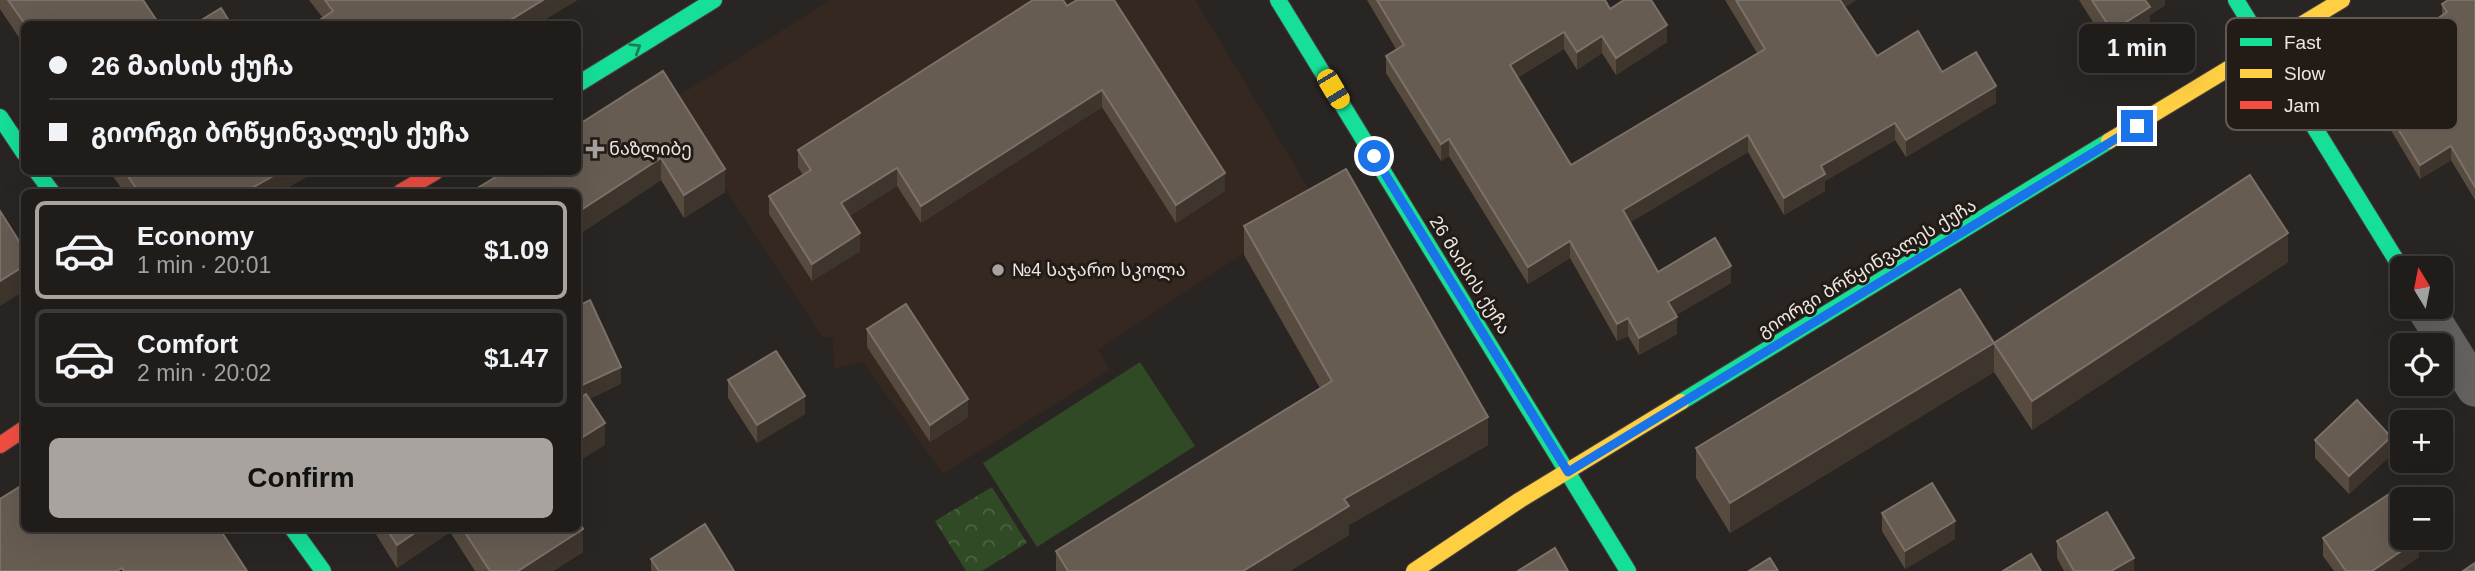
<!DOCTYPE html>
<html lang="en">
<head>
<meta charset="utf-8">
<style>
	:root { --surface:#1f1c1a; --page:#272523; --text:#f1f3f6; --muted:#a1a1a2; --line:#3c3a39; --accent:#a8a39f }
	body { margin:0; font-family:Arial,"Noto Sans Georgian",sans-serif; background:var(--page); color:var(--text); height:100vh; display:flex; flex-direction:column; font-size:26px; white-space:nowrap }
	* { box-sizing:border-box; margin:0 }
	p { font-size:23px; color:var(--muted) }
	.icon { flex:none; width:38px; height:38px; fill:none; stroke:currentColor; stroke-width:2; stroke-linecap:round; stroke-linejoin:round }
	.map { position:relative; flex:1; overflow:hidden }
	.sheet { position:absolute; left:21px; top:189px; width:560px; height:343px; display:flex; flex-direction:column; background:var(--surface); border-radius:10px; box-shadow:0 7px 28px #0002,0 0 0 2px var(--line) }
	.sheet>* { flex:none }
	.banner { position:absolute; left:21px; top:21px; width:560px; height:154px; border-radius:10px; box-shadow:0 7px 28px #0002,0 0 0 2px var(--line); display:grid; align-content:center; height:154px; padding:0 28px; background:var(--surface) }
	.needle { width:46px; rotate:350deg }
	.buttons { position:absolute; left:2390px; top:256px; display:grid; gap:14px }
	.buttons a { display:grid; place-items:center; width:63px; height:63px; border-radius:10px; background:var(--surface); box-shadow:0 7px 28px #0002,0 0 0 2px var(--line); font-size:35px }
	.end { position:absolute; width:32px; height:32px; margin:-16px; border:9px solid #1a73e8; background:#fff; box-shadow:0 0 0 4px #fff }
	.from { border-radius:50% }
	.bubble { position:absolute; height:49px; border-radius:10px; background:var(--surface); box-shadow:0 7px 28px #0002,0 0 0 2px var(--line); font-size:23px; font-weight:600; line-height:49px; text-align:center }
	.car { position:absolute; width:21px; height:42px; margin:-21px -10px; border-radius:9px; box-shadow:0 0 5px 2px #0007; background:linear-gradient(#f5c518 24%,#345 0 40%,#f5c518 0 76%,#345 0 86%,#f5c518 0) }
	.banner b { display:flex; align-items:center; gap:24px; height:66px; font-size:26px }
	.banner b+b { border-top:2px solid var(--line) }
	.banner i { width:18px; height:18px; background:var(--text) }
	ul { padding:12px 0 0; list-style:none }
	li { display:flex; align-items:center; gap:21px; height:98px; margin:0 14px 10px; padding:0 14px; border:4px solid var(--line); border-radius:10px }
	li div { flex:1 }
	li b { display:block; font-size:26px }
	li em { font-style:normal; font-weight:600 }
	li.selected { border-color:var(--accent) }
	li>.icon { width:63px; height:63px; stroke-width:1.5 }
	.button { display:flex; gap:14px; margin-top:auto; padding:14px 28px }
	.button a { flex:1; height:80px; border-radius:10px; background:var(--accent); color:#111; font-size:28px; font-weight:600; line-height:80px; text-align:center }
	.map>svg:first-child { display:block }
	.built { fill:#352820 }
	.park { fill:url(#park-crowns) }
	.pitch { fill:#2f4a24 }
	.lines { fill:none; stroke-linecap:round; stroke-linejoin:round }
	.street-casing { stroke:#46413f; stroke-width:38 }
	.fast-casing { stroke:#46413f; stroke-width:18 }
	.slow-casing { stroke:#46413f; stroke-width:18 }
	.jam-casing { stroke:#46413f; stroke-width:18 }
	.street { stroke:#65615f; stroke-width:37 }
	.fast { stroke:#16e098; stroke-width:16 }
	.slow { stroke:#ffcf43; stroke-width:16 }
	.jam { stroke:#f24e42; stroke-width:16 }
	.wall { fill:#574b40 }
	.shaded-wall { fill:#3e352d }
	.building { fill:#675c52; stroke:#7c7168; stroke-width:2 }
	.oneway { stroke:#1c7e57 }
	.route { stroke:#1a73e8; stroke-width:9 }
	.poi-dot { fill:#a8a39f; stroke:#231b16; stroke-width:2.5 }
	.labels { text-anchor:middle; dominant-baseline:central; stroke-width:6; stroke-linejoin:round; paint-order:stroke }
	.poi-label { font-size:18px; fill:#ede7e3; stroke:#231b16; text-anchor:start }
	.street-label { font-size:18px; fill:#ede7e3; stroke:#231b16 }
	.key { fill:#231b16; stroke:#605854; stroke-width:2 }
	.key-label { font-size:19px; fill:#ede7e3 }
</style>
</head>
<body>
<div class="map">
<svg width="2475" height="571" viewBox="0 0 2475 571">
	<defs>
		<pattern id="park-crowns" width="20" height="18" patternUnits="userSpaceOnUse" patternTransform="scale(1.75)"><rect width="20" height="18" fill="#2f4a24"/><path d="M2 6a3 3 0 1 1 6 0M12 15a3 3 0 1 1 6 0" fill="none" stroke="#4d6444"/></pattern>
	</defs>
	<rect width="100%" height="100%" fill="#292522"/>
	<polygon class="built" points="830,0 1195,0 1318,204 1098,350 1110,370 943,474 863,362 834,369 833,337 822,337 669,102"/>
	<polygon class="park" points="992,487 1027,543 982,571 966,571 935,521"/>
	<polygon class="pitch" points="1140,362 1195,446 1037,547 983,463"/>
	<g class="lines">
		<g class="street-casing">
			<polyline id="street" points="2424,306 2475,388"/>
		</g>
		<g class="fast-casing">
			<g id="fast">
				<polyline points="1278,0 1628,571"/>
				<polyline points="2236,0 2403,271"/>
				<polyline points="578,84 714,0"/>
				<polyline points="0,117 24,153"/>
				<polyline points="37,172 52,192"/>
				<polyline points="1681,402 2109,141"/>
				<polyline points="292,528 323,571"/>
			</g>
		</g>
		<g class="slow-casing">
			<g id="slow">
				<polyline points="2109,141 2342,0"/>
				<polyline points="1414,571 1520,500 1681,402"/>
			</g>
		</g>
		<g class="jam-casing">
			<g id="jam">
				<polyline points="401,192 435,172"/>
				<polyline points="0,445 24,429"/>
			</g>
		</g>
		<use href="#street" class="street"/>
		<use href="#fast" class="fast"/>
		<use href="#slow" class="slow"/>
		<use href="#jam" class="jam"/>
	</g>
	<g class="wall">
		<polygon points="0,0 143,0 24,24 24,45 0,9"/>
		<polygon points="309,0 578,0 323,18"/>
		<polygon points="1367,0 1605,0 1610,9 1667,42 1616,75 1602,53 1577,70 1564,49 1517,78 1571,165 1757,53 1725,0 1856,0 1845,7 1877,56 1942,72 1996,103 1906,157 1895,140 1825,181 1825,191 1784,215 1748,152 1630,222 1658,272 1731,283 1676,315 1677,334 1639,355 1628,336 1617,341 1570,258 1528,284 1449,156 1441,161 1386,73 1386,56 1396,49"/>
		<polygon points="2079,0 2165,0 2165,5 2150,15 2150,27 2112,52"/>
		<polygon points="2475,0 2475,200 2451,160 2420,179 2383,117 2380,119 2363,92 2363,79 2424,40 2424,28 2442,16 2442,4"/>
		<polygon points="1067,6 1225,191 1176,223 1102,107 921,223 897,186 849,216 860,251 812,281 769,214 769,196 803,175 798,167 798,150"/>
		<polygon points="663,71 725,192 684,218 661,180 578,235 578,192"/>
		<polygon points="110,172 306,172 306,177 280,192 124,192"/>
		<polygon points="1244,226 1488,445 1349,525 1349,535 1290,571 1056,571 1056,551 1320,388 1244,255"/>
		<polygon points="2288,262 2032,430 1994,372 1730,533 1696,478 1696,448 1994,343"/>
		<polygon points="867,329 968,417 930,442 867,347"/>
		<polygon points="728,380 805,414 757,443 728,398"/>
		<polygon points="2315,440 2391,455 2349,494 2315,458"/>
		<polygon points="1882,513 1955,539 1905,569 1882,531"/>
		<polygon points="372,528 578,528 583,552 553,571 475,571 450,532 397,568"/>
		<polygon points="2323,538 2419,557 2398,571 2334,571 2323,556"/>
		<polygon points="2057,541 2134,571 2064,571 2057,558"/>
		<polygon points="651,559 734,571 651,571"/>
	</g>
	<g class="shaded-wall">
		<polygon points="543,0 578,0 538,24 504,24"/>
		<polygon points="1837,0 1856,0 1837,12"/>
		<polygon points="2144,0 2165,0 2165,5 2150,15 2150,27 2112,52 2112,31"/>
		<polygon points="1667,25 1667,42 1616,75 1616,58"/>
		<polygon points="1564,32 1564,49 1510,82 1510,65"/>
		<polygon points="1602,36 1602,53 1577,70 1577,52"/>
		<polygon points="1996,86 1996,103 1906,157 1906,140"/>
		<polygon points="1102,90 1102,107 921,223 921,206"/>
		<polygon points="2383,104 2383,117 2380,119 2380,105"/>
		<polygon points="1895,123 1895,140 1825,181 1825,191 1784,215 1784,198 1821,166"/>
		<polygon points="1748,135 1748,152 1623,227 1623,210"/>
		<polygon points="1449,139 1449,156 1441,161 1441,144"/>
		<polygon points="2451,146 2451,160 2420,179 2420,165"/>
		<polygon points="661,158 661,180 578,235 578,212"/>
		<polygon points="897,168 897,186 841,221 841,203"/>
		<polygon points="725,169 725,192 684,218 684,195"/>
		<polygon points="280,172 306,172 306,177 280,192 245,192"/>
		<polygon points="1225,173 1225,191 1176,223 1176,205"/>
		<polygon points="860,233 860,251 812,281 812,264"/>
		<polygon points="2288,233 2288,262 2032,430 2032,401"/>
		<polygon points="1570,241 1570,258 1528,284 1528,267"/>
		<polygon points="24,266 24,291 0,306 0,281"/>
		<polygon points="1731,266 1731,283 1668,320 1668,302"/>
		<polygon points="1677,317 1677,334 1639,355 1639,338"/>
		<polygon points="1628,318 1628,336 1617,341 1617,324"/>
		<polygon points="1994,343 1994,372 1730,533 1730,503"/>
		<polygon points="621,367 621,384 578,405 578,387"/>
		<polygon points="805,396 805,414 757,443 757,425"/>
		<polygon points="968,399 968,417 930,442 930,425"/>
		<polygon points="1488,417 1488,445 1349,525 1349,535 1290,571 1243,571 1344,499"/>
		<polygon points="605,423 605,445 578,462 578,440"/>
		<polygon points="2391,437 2391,455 2349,494 2349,476"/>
		<polygon points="1955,521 1955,539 1905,569 1905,551"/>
		<polygon points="422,528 450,528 450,532 397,568 397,545"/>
		<polygon points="583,529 583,552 553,571 518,571"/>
		<polygon points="2419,539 2419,557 2398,571 2372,571"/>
		<polygon points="2134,558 2134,571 2111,571"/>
	</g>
	<g class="building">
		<polygon points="8,0 143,0 159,24 25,24"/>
		<polygon points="325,0 543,0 504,24 314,24 333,11"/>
		<polygon points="1033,0 1063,0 1067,6 1077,0 1114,0 1225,173 1176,205 1102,90 921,206 897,168 841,203 860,233 812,264 769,196 811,170 798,150"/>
		<polygon points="1377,0 1605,0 1610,9 1624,0 1651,0 1667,25 1616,58 1602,36 1577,52 1564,32 1510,65 1571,165 1765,49 1736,0 1840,0 1877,56 1918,31 1942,72 1976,52 1996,86 1906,140 1895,123 1821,166 1825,174 1784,198 1748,135 1623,210 1658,272 1715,238 1731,266 1668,302 1677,317 1639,338 1628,318 1617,324 1570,241 1528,267 1449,139 1441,144 1386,56 1404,45"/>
		<polygon points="2092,0 2145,0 2150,7 2112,31"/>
		<polygon points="2448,0 2475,0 2475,187 2451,146 2420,165 2383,104 2380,105 2363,79 2429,37 2424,28 2447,12 2442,4"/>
		<polygon points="221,8 231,24 195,24"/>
		<polygon points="663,71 725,169 684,195 661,158 578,212 578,192 471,192 504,172 578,172 578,125"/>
		<polygon points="1346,169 1488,417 1344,499 1349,506 1243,571 1068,571 1056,551 1332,381 1244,226"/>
		<polygon points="125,172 280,172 245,192 139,192"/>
		<polygon points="2250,175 2288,233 2032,401 1994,343"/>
		<polygon points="0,211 24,249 24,266 0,281"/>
		<polygon points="1960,289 1994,343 1730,503 1696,448"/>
		<polygon points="590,300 621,367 578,387 578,306"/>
		<polygon points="906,304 968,399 930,425 867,329"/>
		<polygon points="776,351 805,396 757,425 728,380"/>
		<polygon points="586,394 605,423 578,440 578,399"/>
		<polygon points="2357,400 2391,437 2349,476 2315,440"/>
		<polygon points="1932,483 1955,521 1905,551 1882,513"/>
		<polygon points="24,484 24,528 219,528 247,571 124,571 122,568 117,571 0,571 0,499"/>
		<polygon points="2389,494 2403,514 2403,537 2418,537 2419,539 2372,571 2346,571 2323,538"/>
		<polygon points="2107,512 2134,558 2111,571 2074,571 2057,541"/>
		<polygon points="578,520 583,529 518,571 490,571 462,528 578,528"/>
		<polygon points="705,524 734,571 659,571 651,559"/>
		<polygon points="386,528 422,528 397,545"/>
		<polygon points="1555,548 1568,571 1518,571"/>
		<polygon points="2031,554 2041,571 2003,571"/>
		<polygon points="1770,558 1778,571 1749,571"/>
		<polygon points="2475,563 2475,571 2463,571"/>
	</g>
	<defs><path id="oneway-chevron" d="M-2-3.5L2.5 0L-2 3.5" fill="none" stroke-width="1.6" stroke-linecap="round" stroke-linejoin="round" transform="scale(1.75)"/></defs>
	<use class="oneway" href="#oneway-chevron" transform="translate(636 48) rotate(-32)"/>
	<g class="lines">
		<polyline class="route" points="1374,156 1568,472 2137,126"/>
	</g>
	<g class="poi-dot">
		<path d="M591.5 138.5h7v7h7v7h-7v7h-7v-7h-7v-7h7z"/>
		<circle cx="998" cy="270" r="7"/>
	</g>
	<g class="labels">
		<g class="poi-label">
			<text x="609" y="149">ნაზლიბე</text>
			<text x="1012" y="270">№4 საჯარო სკოლა</text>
		</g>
		<g class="street-label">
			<text transform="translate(1867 268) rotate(-31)">გიორგი ბრწყინვალეს ქუჩა</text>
			<text transform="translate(1470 275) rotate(58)">26 მაისის ქუჩა</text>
		</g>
	</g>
	<rect x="2226" y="18" width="232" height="112" rx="10" class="key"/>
	<rect x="2240" y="38" width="32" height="8" fill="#16e098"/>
	<rect x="2240" y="69" width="32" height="9" fill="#ffcf43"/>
	<rect x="2240" y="101" width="32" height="8" fill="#f24e42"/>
	<g class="key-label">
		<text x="2284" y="49">Fast</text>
		<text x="2284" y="80">Slow</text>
		<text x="2284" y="112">Jam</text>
	</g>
</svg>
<div class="buttons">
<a><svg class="needle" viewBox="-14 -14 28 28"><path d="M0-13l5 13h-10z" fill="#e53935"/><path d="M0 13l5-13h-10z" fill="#a1a1a2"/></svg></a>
<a><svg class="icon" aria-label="locate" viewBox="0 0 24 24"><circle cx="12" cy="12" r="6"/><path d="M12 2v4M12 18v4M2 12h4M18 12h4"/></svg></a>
<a>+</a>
<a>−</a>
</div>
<i class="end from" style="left:1374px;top:156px"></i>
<i class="end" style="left:2137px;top:126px"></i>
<div class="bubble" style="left:2079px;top:24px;width:116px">1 min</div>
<i class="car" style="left:1333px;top:89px;rotate:149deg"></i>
<div class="banner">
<b><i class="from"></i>26 მაისის ქუჩა</b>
<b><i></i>გიორგი ბრწყინვალეს ქუჩა</b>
</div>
<section class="sheet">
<ul>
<li class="selected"><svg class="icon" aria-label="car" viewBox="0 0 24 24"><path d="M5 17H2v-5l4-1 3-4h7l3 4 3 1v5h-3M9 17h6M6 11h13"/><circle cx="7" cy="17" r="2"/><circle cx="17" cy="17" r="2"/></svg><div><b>Economy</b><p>1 min · 20:01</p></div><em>$1.09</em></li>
<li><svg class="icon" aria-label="car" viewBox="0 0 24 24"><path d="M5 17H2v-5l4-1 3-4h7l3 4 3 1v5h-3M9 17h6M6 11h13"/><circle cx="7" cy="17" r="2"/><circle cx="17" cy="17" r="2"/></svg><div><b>Comfort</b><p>2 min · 20:02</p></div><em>$1.47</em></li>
</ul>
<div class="button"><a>Confirm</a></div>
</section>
</div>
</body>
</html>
